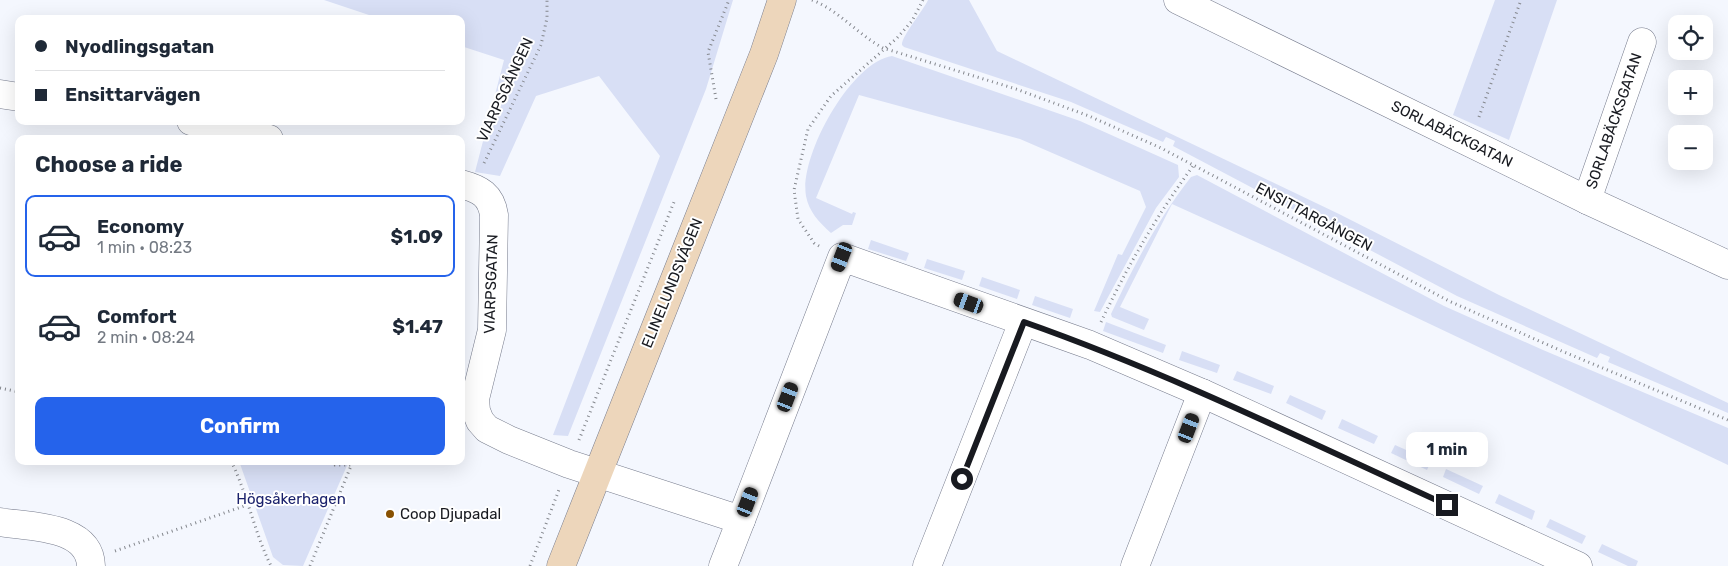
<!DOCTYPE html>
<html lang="en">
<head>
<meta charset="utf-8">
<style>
	:root { --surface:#fff; --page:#f6f6f7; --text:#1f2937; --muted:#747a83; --line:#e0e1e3; --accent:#2563eb }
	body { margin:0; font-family:Rubik,sans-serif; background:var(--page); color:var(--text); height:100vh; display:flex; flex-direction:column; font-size:19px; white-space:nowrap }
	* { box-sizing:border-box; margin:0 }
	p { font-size:16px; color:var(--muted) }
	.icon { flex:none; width:28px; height:28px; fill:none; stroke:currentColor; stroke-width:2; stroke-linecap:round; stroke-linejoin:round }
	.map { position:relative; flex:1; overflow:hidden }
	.details { position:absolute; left:15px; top:135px; width:450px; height:330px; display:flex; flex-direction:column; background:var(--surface); border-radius:10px; box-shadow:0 5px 20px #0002 }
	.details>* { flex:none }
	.guide { position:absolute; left:15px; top:15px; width:450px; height:110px; border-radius:10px; box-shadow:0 5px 20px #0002; display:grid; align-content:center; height:110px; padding:0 20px; background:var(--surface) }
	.tools { position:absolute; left:1668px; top:15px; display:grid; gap:10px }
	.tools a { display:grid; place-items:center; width:45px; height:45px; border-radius:10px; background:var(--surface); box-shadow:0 5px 20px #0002; font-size:25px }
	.end { position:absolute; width:22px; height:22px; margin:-11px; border:6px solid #181a20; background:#fff; box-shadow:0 0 0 2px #fff }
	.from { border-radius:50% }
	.bubble { position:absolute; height:35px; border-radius:10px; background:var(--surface); box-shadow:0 5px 20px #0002; font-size:16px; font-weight:700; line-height:35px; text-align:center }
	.car { position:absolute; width:15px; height:30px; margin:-15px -8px; border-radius:6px; box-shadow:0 0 4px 1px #0007; background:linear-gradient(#222 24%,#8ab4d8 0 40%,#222 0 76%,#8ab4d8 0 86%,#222 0) }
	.guide b { display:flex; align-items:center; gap:18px; height:48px; font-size:19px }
	.guide b+b { border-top:1px solid var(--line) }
	.guide i { width:12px; height:12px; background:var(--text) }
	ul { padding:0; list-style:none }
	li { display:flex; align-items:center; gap:15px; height:82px; margin:0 10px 8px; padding:0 10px; border:2px solid transparent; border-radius:10px }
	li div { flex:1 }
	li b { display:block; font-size:19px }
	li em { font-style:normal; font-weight:700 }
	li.active { border-color:var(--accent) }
	li>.icon { width:45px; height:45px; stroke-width:1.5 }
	h2 { padding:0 20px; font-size:22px; line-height:60px }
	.action { display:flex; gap:10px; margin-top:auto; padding:10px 20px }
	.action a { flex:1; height:58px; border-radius:10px; background:var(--accent); color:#fff; font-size:20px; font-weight:700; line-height:58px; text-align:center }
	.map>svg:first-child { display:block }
	.green { fill:#d8dff5 }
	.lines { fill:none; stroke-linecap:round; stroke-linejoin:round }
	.street-casing { stroke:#787d8e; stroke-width:29 }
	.secondary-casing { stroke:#787d8e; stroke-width:29 }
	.path { stroke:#84878d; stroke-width:3; stroke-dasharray:1 4; stroke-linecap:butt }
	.street { stroke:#fff; stroke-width:28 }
	.secondary { stroke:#edd6bb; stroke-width:28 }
	.route { stroke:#181a20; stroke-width:6 }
	.poi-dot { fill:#885102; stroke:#fff; stroke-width:2 }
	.labels { text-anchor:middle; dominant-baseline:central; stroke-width:4; stroke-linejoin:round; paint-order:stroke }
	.street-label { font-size:15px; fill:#181a20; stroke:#fff }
	.park-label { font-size:15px; fill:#1b226c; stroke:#fff }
	.poi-label { font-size:15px; fill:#181a20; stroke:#fff; text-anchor:start }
</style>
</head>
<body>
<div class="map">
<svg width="1728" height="566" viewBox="0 0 1728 566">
	<rect width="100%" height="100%" fill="#f4f7fe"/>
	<g class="green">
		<polygon points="324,0 733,0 706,89 568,436 553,435 660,156 599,76 536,96 500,176 475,172 504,60 461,46 461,19 381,19"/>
		<path d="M928 0H969L997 51 1339 214 1499 295 1728 403V413L1608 362 1610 357 1600 353 1597 358 1457 296 1173 146 1175 141 1166 137 1163 142 1071 102 904 47 902 45C901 37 923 11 928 0Z"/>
		<polygon points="1495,0 1557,0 1509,140 1453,115"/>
		<path d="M892 56 1080 121 1178 165 1179 177 1156 208 1100 312 1094 311 1118 254 1122 255 1146 207 1140 191 1020 139 859 95 816 198 852 214 853 212 856 213 852 225H843L831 233C819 222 809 212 806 196 799 156 851 62 892 56Z"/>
		<path d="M1197 175 1444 306 1543 350 1728 428V465L1278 252 1172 204 1120 307 1149 319 1144 330 1112 317 1111 314C1134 265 1158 219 1191 177Z"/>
		<polygon points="871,240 909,253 906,261 868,249"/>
		<polygon points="927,259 965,271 962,280 924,268"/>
		<polygon points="982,277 1020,290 1017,299 979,286"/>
		<polygon points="1035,296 1073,309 1070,318 1032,305"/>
		<polygon points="1106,322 1166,345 1163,353 1103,331"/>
		<polygon points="1182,351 1220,365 1217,373 1179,360"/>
		<polygon points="1237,371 1274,386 1271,394 1233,380"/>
		<polygon points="1290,395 1326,411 1322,420 1286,403"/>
		<polygon points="1342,419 1378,436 1374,444 1338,428"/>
		<polygon points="1395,445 1431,461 1427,470 1391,453"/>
		<polygon points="239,461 349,461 303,566 283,565 273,557"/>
		<polygon points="1446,469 1483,486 1479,494 1443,477"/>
		<polygon points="1499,494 1535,511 1532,520 1495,503"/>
		<polygon points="1550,519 1586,536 1582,544 1546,527"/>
		<polygon points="1602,544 1638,561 1636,566 1628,566 1598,552"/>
	</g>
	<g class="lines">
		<g class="street-casing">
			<g id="street">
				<polyline points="1178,0 1587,200 1728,265"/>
				<polyline points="0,94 19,97"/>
				<polyline points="191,121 269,139"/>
				<path d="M461 184C480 189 491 195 494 215L492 330 475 399 476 411 480 421 487 429 509 440 569 464 741 520 842 257 1090 345 1202 393 1578 566"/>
				<polyline points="1587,200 1642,42"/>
				<path d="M0 522C29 527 90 525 91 566"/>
				<polyline points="723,566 741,520"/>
				<polyline points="927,566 1023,322"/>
				<polyline points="1135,566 1202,393"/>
			</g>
		</g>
		<g class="secondary-casing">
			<polyline id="secondary" points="561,566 764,54 782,0"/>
		</g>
		<g class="path">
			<path d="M812 0C840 11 857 34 883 48L1016 89 1089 116 1161 148 1449 301 1564 352 1728 420"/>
			<polyline points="716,99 708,52 729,0"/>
			<polyline points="1479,117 1521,0"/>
			<polyline points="484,163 541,45 547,18 547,0"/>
			<polyline points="819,246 814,243 798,219 794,190 808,129 831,96 897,38 912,21 923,0"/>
			<path d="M1101 322C1127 267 1157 215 1193 166"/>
			<polyline points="0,388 19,392"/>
			<polyline points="579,440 674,202"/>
			<path d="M231 461C248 495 254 532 271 566"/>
			<polyline points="325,461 335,465 351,465"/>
			<polyline points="115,551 247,505"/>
			<polyline points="310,566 353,461"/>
			<polyline points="530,566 560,487"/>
		</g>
		<use href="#street" class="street"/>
		<use href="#secondary" class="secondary"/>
	</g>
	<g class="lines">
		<path class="route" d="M962 479 1024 322C1169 373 1307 441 1447 505"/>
	</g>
	<circle class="poi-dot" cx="390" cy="514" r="5"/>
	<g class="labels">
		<g class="street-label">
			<text transform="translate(505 90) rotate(-65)">VIARPSGÅNGEN</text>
			<text transform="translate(1614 121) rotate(-71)">SORLABÄCKSGATAN</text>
			<text transform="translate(1452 134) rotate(26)">SORLABÄCKGATAN</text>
			<text transform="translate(1314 217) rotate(28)">ENSITTARGÅNGEN</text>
			<text transform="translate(672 283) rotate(-68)">ELINELUNDSVÄGEN</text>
			<text transform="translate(491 284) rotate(-88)">VIARPSGATAN</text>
		</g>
		<g class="park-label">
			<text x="291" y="499">Högsåkerhagen</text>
		</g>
		<g class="poi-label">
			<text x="400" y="514">Coop Djupadal</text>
		</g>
	</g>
</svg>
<div class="tools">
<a><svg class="icon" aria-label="locate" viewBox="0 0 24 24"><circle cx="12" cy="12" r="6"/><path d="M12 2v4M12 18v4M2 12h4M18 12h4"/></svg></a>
<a>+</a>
<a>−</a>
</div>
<i class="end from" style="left:962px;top:479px"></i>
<i class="end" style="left:1447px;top:505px"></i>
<div class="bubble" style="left:1406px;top:432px;width:82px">1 min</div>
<i class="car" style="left:842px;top:257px;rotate:201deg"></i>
<i class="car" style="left:969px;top:303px;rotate:290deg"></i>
<i class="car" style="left:788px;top:397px;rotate:21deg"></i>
<i class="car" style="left:1189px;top:428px;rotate:21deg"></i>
<i class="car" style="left:748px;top:502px;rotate:21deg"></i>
<div class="guide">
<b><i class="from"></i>Nyodlingsgatan</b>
<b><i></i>Ensittarvägen</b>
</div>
<section class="details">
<h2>Choose a ride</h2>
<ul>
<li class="active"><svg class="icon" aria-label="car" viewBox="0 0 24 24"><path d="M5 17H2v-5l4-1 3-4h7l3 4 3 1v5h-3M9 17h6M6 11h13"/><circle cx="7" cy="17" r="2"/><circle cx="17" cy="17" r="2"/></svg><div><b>Economy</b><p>1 min · 08:23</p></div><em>$1.09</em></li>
<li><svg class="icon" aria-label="car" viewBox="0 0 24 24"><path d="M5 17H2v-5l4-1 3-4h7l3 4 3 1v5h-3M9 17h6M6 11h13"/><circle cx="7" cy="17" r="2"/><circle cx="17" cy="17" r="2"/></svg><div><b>Comfort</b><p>2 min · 08:24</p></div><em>$1.47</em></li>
</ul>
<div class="action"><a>Confirm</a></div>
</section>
</div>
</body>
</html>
